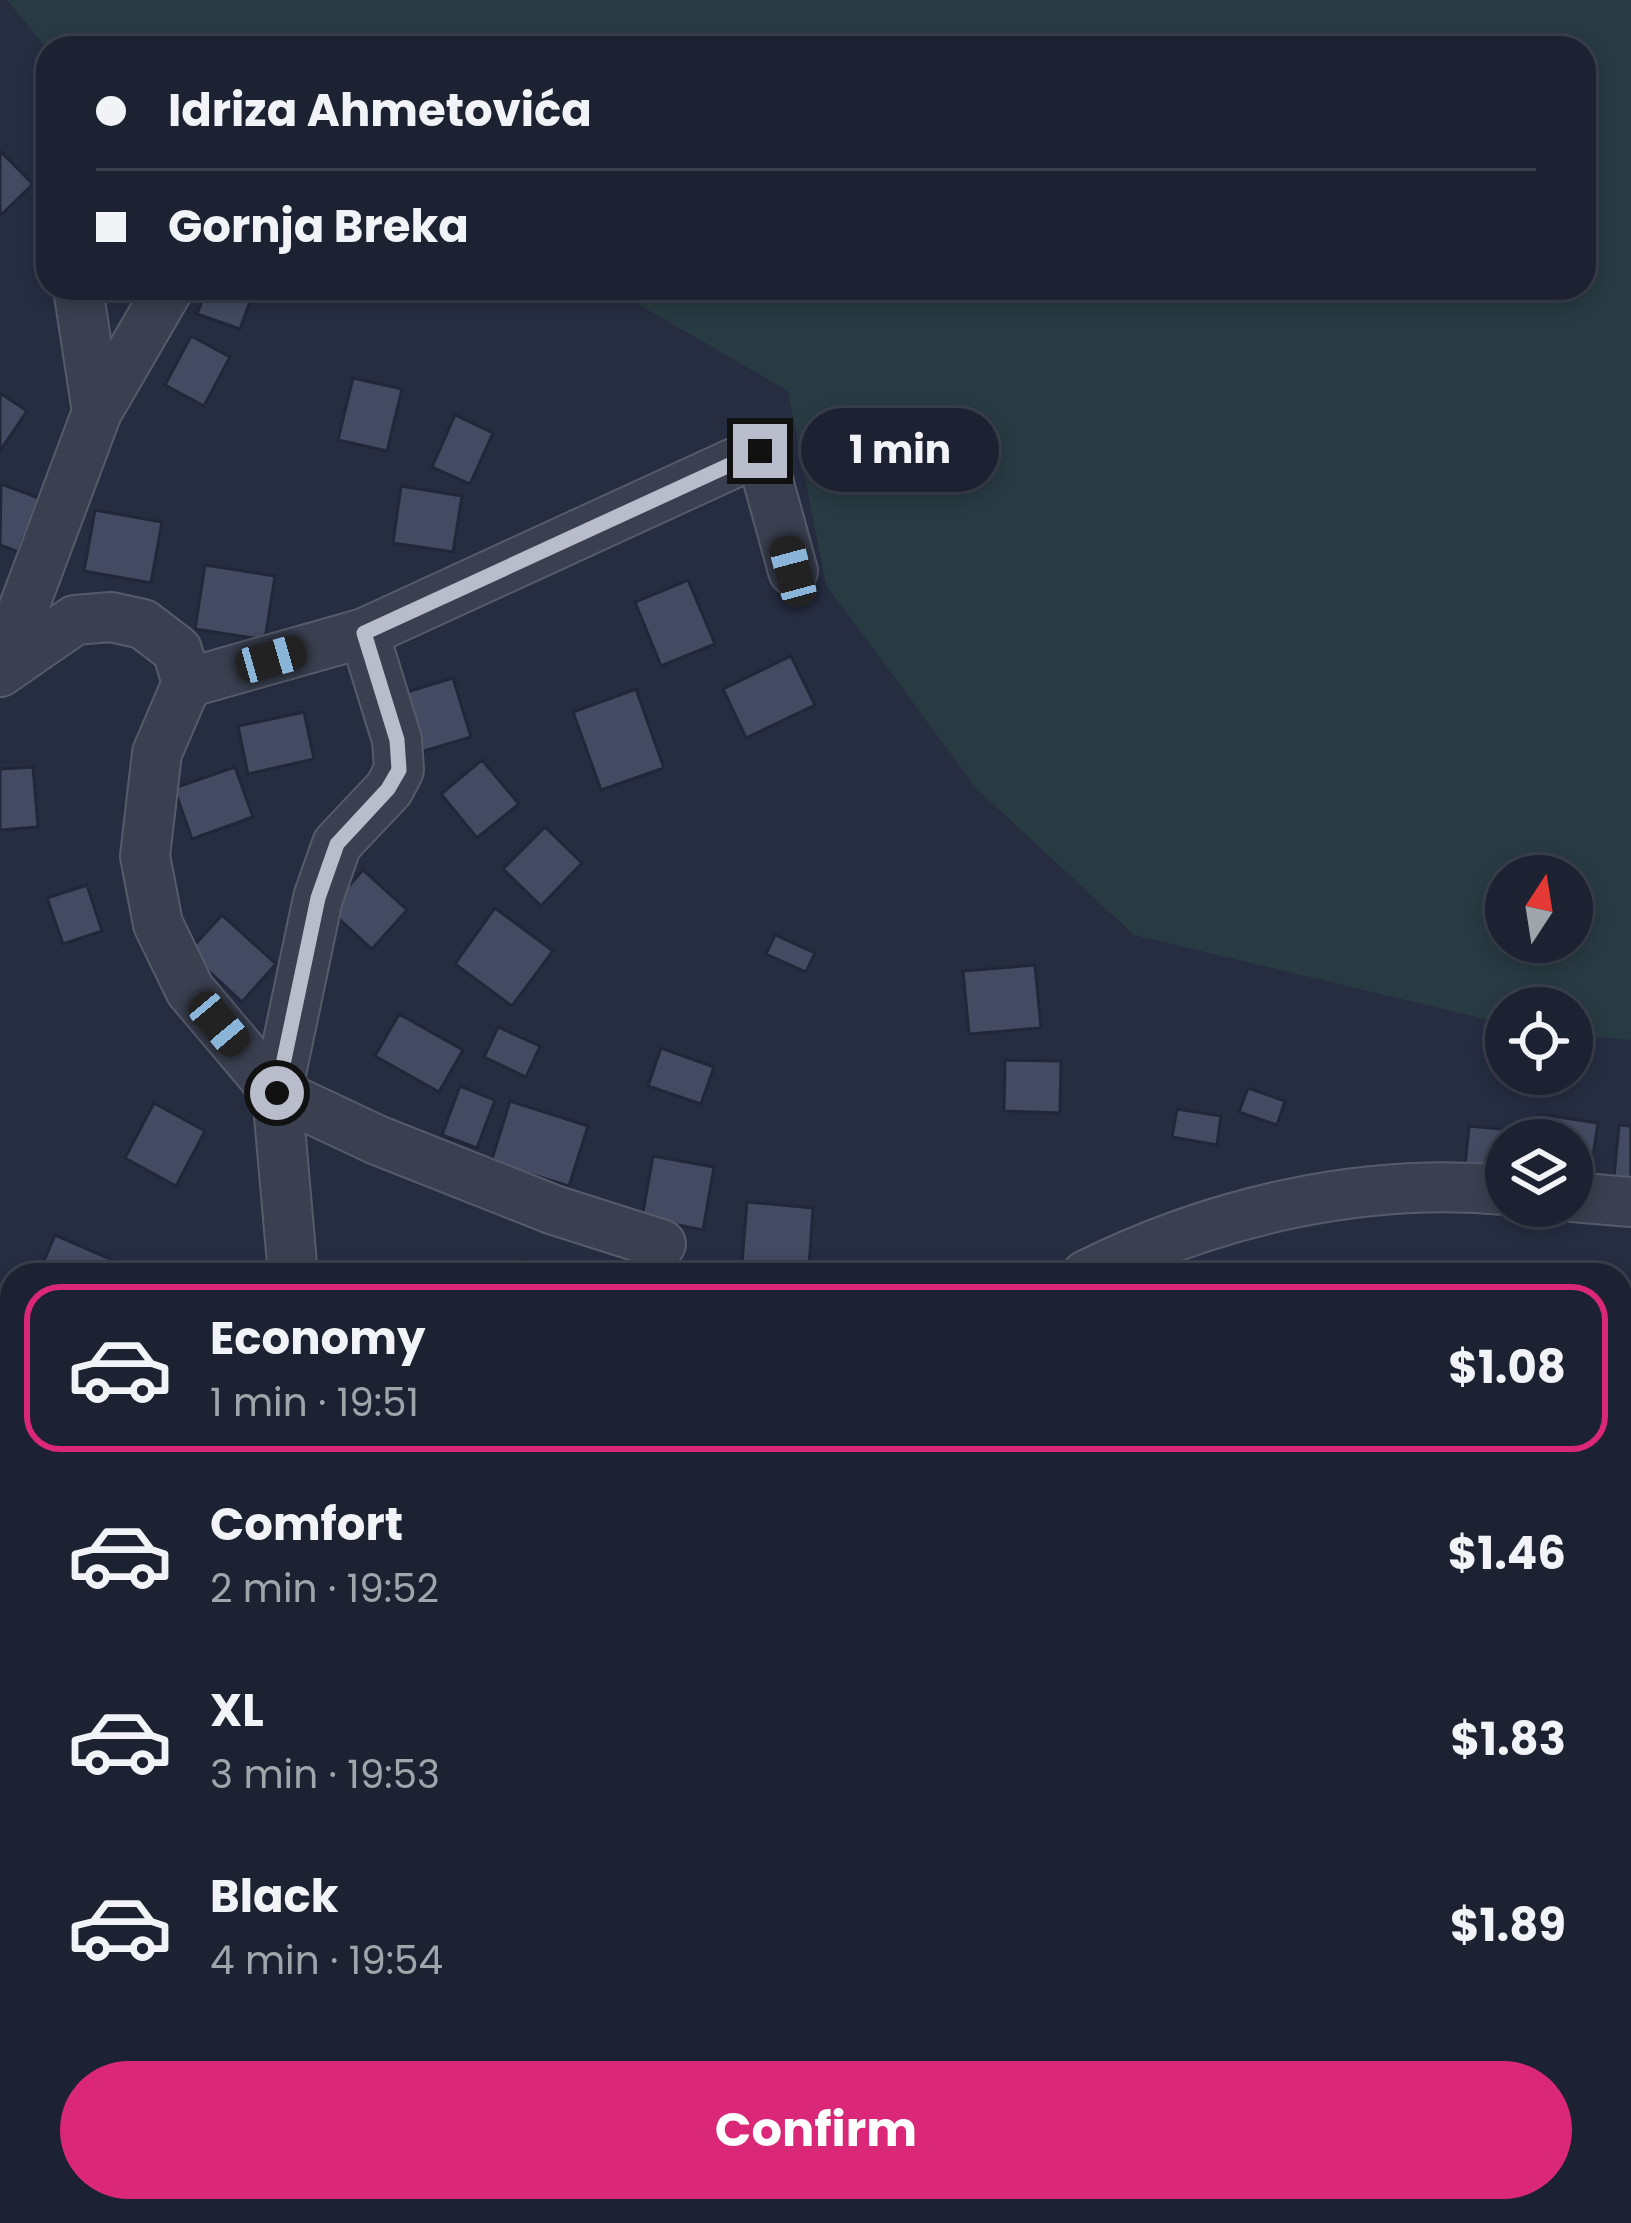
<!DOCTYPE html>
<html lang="en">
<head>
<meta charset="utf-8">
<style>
	:root { --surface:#1c2231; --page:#292f3d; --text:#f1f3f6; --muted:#a0a4ab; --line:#3a3f4d; --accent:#db2777 }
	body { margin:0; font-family:Poppins,sans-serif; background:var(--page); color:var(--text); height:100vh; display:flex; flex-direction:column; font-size:45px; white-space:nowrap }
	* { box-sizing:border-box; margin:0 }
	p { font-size:39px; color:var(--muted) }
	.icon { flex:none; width:66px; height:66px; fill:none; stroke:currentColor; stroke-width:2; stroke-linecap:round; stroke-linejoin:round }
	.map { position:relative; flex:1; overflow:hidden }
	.sheet { position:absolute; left:0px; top:1263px; width:1632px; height:960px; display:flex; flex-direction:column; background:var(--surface); border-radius:36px 36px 0 0; box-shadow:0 6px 18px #0003,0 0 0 3px var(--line) }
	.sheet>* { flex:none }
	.banner { position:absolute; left:36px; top:36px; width:1560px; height:264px; border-radius:36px; box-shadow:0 6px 18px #0003,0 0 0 3px var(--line); display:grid; align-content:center; height:264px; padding:0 60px; background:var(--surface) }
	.needle { width:78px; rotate:12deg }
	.buttons { position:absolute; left:1485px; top:855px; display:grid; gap:24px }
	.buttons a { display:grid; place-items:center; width:108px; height:108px; border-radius:50%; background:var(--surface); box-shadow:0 6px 18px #0003,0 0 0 3px var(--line); font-size:60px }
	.end { position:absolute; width:54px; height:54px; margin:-27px; border:15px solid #b8bccb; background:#111; box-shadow:0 0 0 6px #111 }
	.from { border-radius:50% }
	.bubble { position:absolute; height:84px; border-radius:42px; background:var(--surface); box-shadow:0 6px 18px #0003,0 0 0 3px var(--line); font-size:39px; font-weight:700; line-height:84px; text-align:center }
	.car { position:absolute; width:36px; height:72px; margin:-36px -18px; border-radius:15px; box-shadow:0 0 9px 3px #0007; background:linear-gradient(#222 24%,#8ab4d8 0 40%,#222 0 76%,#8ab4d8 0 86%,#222 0) }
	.banner b { display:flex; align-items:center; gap:42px; height:114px; font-size:45px }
	.banner b+b { border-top:3px solid var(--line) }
	.banner i { width:30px; height:30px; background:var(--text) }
	ul { padding:21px 0 0; list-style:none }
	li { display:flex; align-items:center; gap:36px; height:168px; margin:0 24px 18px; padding:0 36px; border:6px solid transparent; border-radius:36px }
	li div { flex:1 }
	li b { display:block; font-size:45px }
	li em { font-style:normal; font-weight:700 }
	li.selected { border-color:var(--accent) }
	li>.icon { width:108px; height:108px; stroke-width:1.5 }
	.cta { display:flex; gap:24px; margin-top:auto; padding:24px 60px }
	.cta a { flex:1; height:138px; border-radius:72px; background:var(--accent); color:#fff; font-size:48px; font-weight:700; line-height:138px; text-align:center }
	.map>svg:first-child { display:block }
	.green { fill:#283a42; fill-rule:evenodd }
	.building { fill:#434a61; stroke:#212738; stroke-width:3 }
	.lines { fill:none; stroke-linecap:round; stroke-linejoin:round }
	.minor-casing { stroke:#565b6b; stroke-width:52 }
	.minor { stroke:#3b4051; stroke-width:48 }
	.route { stroke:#b8bccb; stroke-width:15 }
</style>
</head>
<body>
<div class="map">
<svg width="1631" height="2223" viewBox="0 0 1631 2223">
	<rect width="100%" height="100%" fill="#262d41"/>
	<path class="green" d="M7 0H1631V1040L1572 1035V1008H1506V1024L1134 935 977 789 826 585 788 391 610 288H1584V48L48 50ZM1506 876H1572V942H1506Z"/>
	<g class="building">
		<polygon points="0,151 33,184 0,216"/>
		<polygon points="207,288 255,288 240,329 197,314"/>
		<polygon points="191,336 230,357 204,406 165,385"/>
		<polygon points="353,378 402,389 387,451 338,440"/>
		<polygon points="0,393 27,411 0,451"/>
		<polygon points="455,415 493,433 470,484 432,467"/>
		<polygon points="1,484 39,498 18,552 0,545"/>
		<polygon points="401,486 462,496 453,552 393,543"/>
		<polygon points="95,510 162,522 151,583 84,571"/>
		<polygon points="205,565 275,576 265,640 195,629"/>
		<polygon points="688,580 715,644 661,666 635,602"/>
		<polygon points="791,656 815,705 746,738 723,689"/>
		<polygon points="453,678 471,737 414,754 397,695"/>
		<polygon points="636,689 664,768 601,790 573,712"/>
		<polygon points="304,712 314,759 248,774 238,726"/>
		<polygon points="482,760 519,804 477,838 441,794"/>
		<polygon points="33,767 38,827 0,830 0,769"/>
		<polygon points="235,767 253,817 192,839 174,788"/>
		<polygon points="545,827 582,863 541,906 503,869"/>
		<polygon points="363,870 407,910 372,949 328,909"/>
		<polygon points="87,885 102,931 63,944 47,898"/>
		<polygon points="495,908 553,951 512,1006 455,964"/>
		<polygon points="222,915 276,964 242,1002 188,952"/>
		<polygon points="775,935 815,953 806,972 766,954"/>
		<polygon points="1035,965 1041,1028 969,1034 963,971"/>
		<polygon points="399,1014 463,1050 439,1092 375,1056"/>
		<polygon points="498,1027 540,1046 526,1077 484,1057"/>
		<polygon points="661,1048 714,1067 701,1104 648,1086"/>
		<polygon points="1005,1060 1061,1061 1060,1113 1004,1111"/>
		<polygon points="460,1086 495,1100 477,1148 442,1135"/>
		<polygon points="1248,1088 1285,1101 1277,1125 1239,1112"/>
		<polygon points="510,1101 588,1126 569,1186 491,1162"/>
		<polygon points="154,1103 205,1131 176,1186 125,1158"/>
		<polygon points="1177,1109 1221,1116 1217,1145 1172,1137"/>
		<polygon points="1539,1114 1598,1123 1593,1156 1572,1153 1572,1140 1535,1140"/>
		<polygon points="1619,1125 1631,1126 1631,1178 1614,1177"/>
		<polygon points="1469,1126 1512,1130 1511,1140 1506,1140 1506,1171 1465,1167"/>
		<polygon points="653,1156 714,1167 703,1230 642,1218"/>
		<polygon points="747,1202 813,1208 809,1268 742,1263"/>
		<polygon points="55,1235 131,1268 128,1275 38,1275"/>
		<polygon points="520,1260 571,1267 570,1275 518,1275"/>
		<polygon points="1620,1580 1631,1586 1631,1641 1620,1635"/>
		<polygon points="1620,1875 1631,1881 1631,1953 1620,1947"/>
		<polygon points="124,2211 193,2211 205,2215 203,2223 121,2223"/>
		<polygon points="215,2211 267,2211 265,2223 214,2223"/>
		<polygon points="276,2211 320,2211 317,2223 273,2223"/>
		<polygon points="407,2211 471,2211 468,2223 405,2223"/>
		<polygon points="473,2211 533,2211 531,2223 472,2223"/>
		<polygon points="608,2211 678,2211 675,2223 618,2223 606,2220"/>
		<polygon points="697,2211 778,2211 775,2223 694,2223"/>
		<polygon points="900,2211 918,2223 891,2223"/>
		<polygon points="913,2211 961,2211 954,2223 932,2223"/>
		<polygon points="981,2211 1036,2211 1052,2223 972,2223"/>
		<polygon points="1093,2211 1124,2211 1116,2223"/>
		<polygon points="1141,2211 1217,2211 1209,2223 1132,2223"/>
		<polygon points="1218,2211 1249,2211 1275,2223 1212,2223"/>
		<polygon points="801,2212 828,2223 796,2223"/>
	</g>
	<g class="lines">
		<g class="minor-casing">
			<g id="minor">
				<polyline points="78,288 97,412"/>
				<polyline points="0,671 97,412 169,288"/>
				<polyline points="0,672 75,620 111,617 143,624 177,650 187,683"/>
				<polyline points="187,683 157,753 145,856 158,924 190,990 277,1093 377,1140 554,1210 661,1244"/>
				<polyline points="187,683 364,633 760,451 793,571"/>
				<polyline points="1572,1197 1631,1202"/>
				<polyline points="293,1275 277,1093 318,898 337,844 389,789 399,770 397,740 364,633"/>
				<path d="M1086 1275C1215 1211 1363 1177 1506 1190"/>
				<polyline points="1620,1512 1631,1498"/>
				<polyline points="0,1666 12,1689"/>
				<polyline points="0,1902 12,1910"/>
				<polyline points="1620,1994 1631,2001"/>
				<polyline points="0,2007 12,2003"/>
				<polyline points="0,2066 12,2076"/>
				<polyline points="0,2157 12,2148"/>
				<polyline points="14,2211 44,2223"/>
				<polyline points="1417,2211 1466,2223"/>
				<polyline points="1621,2222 1622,2185 1631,2156"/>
			</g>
		</g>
		<use href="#minor" class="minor"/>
	</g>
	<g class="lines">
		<polyline class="route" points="277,1093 318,898 337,844 388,789 399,770 397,740 364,633 760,451"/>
	</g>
</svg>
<div class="buttons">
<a><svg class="needle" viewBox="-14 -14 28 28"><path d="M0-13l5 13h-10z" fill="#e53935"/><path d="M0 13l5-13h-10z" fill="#a0a4ab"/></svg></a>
<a><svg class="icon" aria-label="locate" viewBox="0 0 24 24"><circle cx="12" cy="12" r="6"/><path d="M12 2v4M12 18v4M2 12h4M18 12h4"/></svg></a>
<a><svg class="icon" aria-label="layers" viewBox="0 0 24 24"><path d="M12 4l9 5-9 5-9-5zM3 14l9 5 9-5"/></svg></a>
</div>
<i class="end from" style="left:277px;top:1093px"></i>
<i class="end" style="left:760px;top:451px"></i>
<div class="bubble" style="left:801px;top:408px;width:198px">1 min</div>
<i class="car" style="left:793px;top:571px;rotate:345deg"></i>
<i class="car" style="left:271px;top:659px;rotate:74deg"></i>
<i class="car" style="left:219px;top:1024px;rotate:140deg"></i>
<div class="banner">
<b><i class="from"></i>Idriza Ahmetovića</b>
<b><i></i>Gornja Breka</b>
</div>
<section class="sheet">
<ul>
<li class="selected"><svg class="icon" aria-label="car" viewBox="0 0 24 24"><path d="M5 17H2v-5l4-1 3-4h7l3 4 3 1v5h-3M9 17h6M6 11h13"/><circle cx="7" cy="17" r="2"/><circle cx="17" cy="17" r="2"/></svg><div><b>Economy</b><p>1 min · 19:51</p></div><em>$1.08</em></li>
<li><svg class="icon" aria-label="car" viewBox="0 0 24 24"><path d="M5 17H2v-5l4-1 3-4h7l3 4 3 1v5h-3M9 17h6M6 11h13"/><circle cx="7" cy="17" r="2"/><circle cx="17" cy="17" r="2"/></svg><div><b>Comfort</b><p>2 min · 19:52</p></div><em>$1.46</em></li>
<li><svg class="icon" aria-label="car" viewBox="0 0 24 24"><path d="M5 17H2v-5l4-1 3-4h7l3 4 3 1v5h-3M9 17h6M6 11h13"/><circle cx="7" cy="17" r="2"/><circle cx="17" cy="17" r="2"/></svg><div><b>XL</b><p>3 min · 19:53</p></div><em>$1.83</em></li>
<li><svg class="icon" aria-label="car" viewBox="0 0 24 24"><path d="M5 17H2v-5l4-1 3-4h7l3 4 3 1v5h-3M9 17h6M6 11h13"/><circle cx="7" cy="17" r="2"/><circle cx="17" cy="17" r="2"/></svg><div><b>Black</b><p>4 min · 19:54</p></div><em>$1.89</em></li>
</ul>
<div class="cta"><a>Confirm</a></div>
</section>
</div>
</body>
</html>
